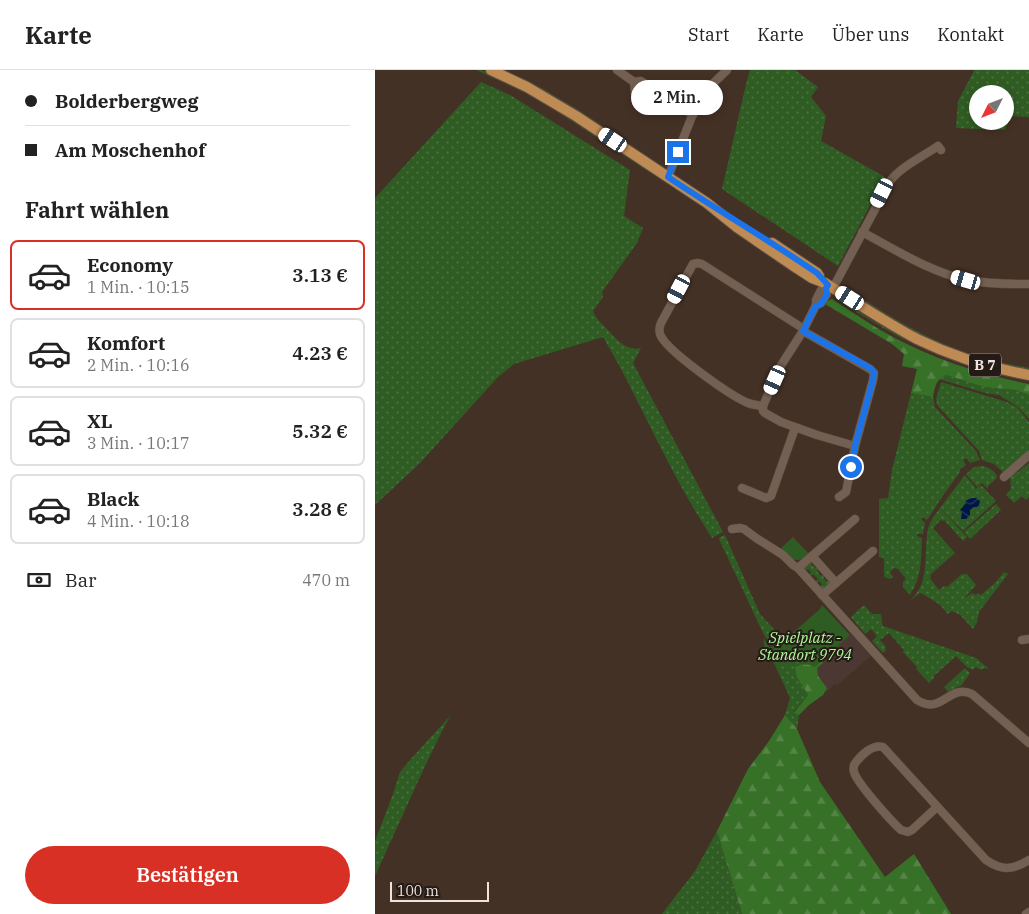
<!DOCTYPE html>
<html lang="de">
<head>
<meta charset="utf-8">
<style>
	:root { --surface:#fff; --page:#f2f2f2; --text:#222; --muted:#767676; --line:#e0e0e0; --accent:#d93025 }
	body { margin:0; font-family:"IBM Plex Serif",serif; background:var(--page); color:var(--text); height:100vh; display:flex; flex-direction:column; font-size:19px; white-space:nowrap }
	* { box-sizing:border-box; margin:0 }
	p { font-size:16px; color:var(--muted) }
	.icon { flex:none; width:28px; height:28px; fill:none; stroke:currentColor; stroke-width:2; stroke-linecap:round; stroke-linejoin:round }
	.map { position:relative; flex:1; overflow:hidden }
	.details { display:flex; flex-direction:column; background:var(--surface); width:375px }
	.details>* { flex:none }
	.guide { display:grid; align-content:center; height:110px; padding:0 25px; background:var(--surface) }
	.needle { width:32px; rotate:228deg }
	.tools { position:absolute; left:594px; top:15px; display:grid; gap:10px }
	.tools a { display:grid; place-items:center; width:45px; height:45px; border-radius:50%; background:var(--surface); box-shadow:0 2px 8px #0003; font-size:25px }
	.scale { position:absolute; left:15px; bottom:12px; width:99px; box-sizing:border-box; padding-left:5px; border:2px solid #f0e3db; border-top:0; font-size:14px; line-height:18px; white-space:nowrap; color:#f0e3db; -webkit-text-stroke:4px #241b16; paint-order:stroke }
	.end { position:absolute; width:22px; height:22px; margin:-11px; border:6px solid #1a73e8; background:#fff; box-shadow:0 0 0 2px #fff }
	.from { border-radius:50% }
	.bubble { position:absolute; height:35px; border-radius:18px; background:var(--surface); box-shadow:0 2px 8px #0003; font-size:16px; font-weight:600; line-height:35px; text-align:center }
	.car { position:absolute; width:15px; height:30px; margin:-15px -8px; border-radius:6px; box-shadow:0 0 4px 1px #0007; background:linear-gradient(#fff 24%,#345 0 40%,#fff 0 76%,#345 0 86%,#fff 0) }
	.guide b { display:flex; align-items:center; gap:18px; height:48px; font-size:19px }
	.guide b+b { border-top:1px solid var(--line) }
	.guide i { width:12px; height:12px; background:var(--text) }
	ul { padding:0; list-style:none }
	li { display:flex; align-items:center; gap:15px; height:70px; margin:0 10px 8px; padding:0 15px; border:2px solid var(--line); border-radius:8px }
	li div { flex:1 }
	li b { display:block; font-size:19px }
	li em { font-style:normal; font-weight:600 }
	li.active { border-color:var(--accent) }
	li>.icon { width:45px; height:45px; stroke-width:1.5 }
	h2 { padding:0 25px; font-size:22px; line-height:60px }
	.pay { display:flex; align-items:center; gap:12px; height:55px; padding:0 25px; font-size:19px }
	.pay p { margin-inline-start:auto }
	.primary-button { display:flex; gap:10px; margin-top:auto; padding:10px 25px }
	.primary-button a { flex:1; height:58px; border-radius:30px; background:var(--accent); color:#fff; font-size:20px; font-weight:600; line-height:58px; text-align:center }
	header { display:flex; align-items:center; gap:30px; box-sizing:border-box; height:70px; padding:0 25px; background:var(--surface); border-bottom:1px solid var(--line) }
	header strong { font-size:24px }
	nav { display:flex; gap:28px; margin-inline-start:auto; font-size:18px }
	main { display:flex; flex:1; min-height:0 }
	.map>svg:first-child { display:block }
	.education { fill:#4c3832 }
	.grass { fill:url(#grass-dots); fill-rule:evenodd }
	.forest { fill:url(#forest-firs) }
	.park { fill:#2f5c23 }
	.water { fill:url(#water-waves) }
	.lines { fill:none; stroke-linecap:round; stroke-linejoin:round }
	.minor-casing { stroke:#5d4e43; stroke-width:9 }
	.major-casing { stroke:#5d4e43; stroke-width:12 }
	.minor { stroke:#746052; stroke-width:8 }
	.major { stroke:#be8b54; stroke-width:10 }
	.route { stroke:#1a73e8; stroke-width:6 }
	.labels { text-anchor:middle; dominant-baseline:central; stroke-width:4; stroke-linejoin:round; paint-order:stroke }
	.shield { fill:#241b16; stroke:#b3a7a0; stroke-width:1 }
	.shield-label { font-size:14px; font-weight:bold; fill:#f0e3db }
	.park-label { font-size:15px; font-style:italic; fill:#adfc99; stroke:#241b16 }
</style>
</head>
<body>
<header>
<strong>Karte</strong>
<nav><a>Start</a><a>Karte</a><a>Über uns</a><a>Kontakt</a></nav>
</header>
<main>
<section class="details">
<div class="guide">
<b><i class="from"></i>Bolderbergweg</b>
<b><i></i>Am Moschenhof</b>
</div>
<h2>Fahrt wählen</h2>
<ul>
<li class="active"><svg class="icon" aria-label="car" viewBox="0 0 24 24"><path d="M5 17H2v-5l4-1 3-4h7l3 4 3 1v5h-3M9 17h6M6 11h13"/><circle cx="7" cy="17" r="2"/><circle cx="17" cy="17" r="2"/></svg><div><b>Economy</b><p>1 Min. · 10:15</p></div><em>3.13 €</em></li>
<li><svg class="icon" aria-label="car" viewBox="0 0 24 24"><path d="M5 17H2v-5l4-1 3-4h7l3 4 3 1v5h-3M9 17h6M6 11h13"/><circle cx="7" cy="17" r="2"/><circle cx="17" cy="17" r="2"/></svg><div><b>Komfort</b><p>2 Min. · 10:16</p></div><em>4.23 €</em></li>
<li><svg class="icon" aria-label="car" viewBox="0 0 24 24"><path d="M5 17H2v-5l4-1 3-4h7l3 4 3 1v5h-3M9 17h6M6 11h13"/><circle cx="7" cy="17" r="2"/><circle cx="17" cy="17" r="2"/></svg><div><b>XL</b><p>3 Min. · 10:17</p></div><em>5.32 €</em></li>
<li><svg class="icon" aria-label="car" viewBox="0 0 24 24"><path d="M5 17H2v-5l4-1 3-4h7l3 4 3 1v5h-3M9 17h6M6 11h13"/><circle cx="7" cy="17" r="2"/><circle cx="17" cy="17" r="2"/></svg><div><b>Black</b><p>4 Min. · 10:18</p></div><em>3.28 €</em></li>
</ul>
<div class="pay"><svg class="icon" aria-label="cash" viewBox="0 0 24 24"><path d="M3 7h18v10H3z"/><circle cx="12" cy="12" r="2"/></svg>Bar<p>470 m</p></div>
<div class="primary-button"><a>Bestätigen</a></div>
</section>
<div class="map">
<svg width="654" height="844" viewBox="0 0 654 844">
	<defs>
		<pattern id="grass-dots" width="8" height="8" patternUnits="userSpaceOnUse" patternTransform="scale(1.25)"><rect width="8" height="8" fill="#2f5c23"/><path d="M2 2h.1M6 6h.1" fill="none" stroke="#4d7342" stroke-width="1.8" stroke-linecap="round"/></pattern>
		<pattern id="forest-firs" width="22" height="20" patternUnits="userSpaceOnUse" patternTransform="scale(1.25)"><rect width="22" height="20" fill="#377027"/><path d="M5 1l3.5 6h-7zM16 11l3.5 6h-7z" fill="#548446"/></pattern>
		<pattern id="water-waves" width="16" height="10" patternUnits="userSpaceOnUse" patternTransform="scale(1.25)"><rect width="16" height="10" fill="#001647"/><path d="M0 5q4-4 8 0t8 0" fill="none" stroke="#263861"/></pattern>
	</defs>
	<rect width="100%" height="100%" fill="#443125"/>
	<polygon class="education" points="476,564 496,586 462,615 460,614 450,623 432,604"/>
	<g class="grass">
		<polygon points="101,0 107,0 120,6 175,34 289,109 288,111 174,36 149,22"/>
		<polygon points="125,0 130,0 168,19 208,43 288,97 289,100"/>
		<polygon points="375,0 420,0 443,17 436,27 451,46 446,71 510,107 463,196 347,119 371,14"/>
		<path d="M598 0H654V47L635 46 630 60 581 58 583 31 599 1ZM602 24H630V51H602Z"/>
		<path d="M106 12 135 25 255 100 249 146 268 158 262 173 227 222 228 227 218 241C220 247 225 252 230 257 240 267 250 282 266 278L258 293 348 462 337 468C319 440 303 412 288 382 268 343 250 304 228 267L139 294 123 307 45 393 0 435V128Z"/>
		<path d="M468 217C501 237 533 259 569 274 596 286 625 293 654 298V300C623 294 591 287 562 274 531 259 502 240 473 221Z"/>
		<path d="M461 228 466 230 498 251 525 266 551 278 654 309V311C596 300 540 279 490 247 480 241 469 235 461 228Z"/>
		<polygon points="571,305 609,317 641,320 654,325 654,349 643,337 624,325 610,323 564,309"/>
		<polygon points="566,312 632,332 642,337 654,352 654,382 629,403 619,394 607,390 604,381 562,335 561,329"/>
		<path d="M536 323 558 327 560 337 601 381 605 390 595 393 591 388 588 390 591 395 585 399V402L569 424 552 450 548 447 546 449 550 453 548 464H543L542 466 547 468C546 489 547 507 535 525L528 517V512L531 509 523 499 519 498 515 502 518 507 515 509 509 507V488L504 487V429L513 428 517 400Z"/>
		<polygon points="654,393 654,427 651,430 647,426 639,433 631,425 636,419 635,405 639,400 642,403"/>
		<path d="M607 396C613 397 619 400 622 406L621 409 613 416V419L607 413 602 417 591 404 599 397Z"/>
		<polygon points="590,405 600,417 600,419 606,415 621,431 620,432 588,461 565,438"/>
		<polygon points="621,434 626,440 595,469 589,462"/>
		<path d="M565 438 592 467 588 471 569 450 568 451 566 450 558 458 580 483 555 505 556 507 555 508 564 520 569 516 572 517 587 504H592L601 515 590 527H591L597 523 601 525 603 523 606 525 621 512 629 502 633 504 604 542 602 552 598 559 585 545 577 541 573 544 564 534 548 524 545 523 536 530C556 511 548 484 553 459 555 451 560 445 565 438Z"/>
		<polygon points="350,465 385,544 409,570 429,554 404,576 401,574 398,575 394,572 389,565 344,469 345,467"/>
		<polygon points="435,490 439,491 436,494 440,498 443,496 444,497 442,501 446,506 449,503 451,505 448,508 452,512 455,509 456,510 456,514 447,520 444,518 447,514 444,511 441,514 440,512 443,509 438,504 435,507 433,506 436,502 433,499 429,502 428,499 428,496"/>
		<polygon points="489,535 497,544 506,544 507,553 508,556 601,588 614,599 609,598 606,600 601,597 597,600 595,598 593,598 581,586 559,606 559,608 554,613 541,599 542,597 528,582 529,580 514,563 505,570 511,577 510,578 511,580 508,583 497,571 502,566 496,559 490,564 476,547"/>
		<path d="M475 565 431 595 421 597C422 612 427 613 433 625L419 642 424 645 422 659 410 645 415 628 400 595 390 580 388 568 398 582V590L399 582Z"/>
		<polygon points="590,598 595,603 586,616 582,617 573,622 569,617"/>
		<polygon points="76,645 70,655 50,696 0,806 0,771 18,724 25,702 35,690"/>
		<polygon points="342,761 367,844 287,844 320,801"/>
	</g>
	<g class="forest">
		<path d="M457 229C477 242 496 255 516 266 562 290 604 304 654 314V325L641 320 609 317 571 305C561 310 560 316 558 327L536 323 542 299 527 296 529 284 517 274 450 234 452 231Z"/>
		<path d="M447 590 448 593 442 598 443 606 452 618 448 625 434 635 424 645 419 643 433 625C427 613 422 612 420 597L428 594 431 595 434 593Z"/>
		<polygon points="410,645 422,659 445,712 510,807 539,784 576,844 367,844 342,761 373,699 394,671"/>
	</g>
	<g class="park">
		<path d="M418 467 434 484C421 496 415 488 405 479Z"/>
		<polygon points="447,535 475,565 440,597 426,592 403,596 395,577 404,575 445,539"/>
	</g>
	<polygon class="water" points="597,428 601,428 605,431 604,435 602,437 599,437 595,440 595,445 591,449 586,449 587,442 585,440 591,433 590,431"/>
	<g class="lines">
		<g class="minor-casing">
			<g id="minor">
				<polyline points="242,0 259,12 266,11 318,45"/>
				<polyline points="259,12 260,23 273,32 280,30 284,23"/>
				<polyline points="293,107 325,26 352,0"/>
				<path d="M487 162C521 180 555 202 592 210 613 214 633 214 654 214"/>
				<path d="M458 218 515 111C527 96 547 87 563 76L566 80"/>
				<polyline points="441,235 446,233 452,224 451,218"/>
				<polyline points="428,261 495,299 499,303 498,310 480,376 471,422 464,427"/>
				<path d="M388 336C383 335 378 335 373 333 356 326 290 280 285 264 284 260 284 257 286 253L318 194 323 193 327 194 429 259"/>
				<polyline points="388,336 405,297 428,261 441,235 441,230 446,220 451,218 453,215"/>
				<polyline points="388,336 388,341 390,343 406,352 442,365 480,376"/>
				<polyline points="629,407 654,385"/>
				<polyline points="367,418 391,428 396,426 420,358"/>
				<path d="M357 459 365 458 369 459 381 468 408 485 418 495 423 498 542 630C567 646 574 613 597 624L654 673"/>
				<polyline points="437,486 461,513"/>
				<polyline points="423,498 480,449"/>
				<polyline points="447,525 498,481"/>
				<polyline points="647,570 654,569"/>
				<path d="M562 737 537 760 533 762 526 760C516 751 482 713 479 702 478 700 479 697 479 695 485 686 497 674 508 677L611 790C627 801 638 800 654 790"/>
				<polyline points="651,844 654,842"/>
			</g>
		</g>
		<g class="major-casing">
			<g id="major">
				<path d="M116 0 152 17 201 46 332 133 363 158 417 195 437 208 450 213C480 232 510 252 542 269 577 286 615 298 654 305"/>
				<polyline points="397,173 442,203 444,206"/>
			</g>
		</g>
		<use href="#minor" class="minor"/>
		<use href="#major" class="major"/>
	</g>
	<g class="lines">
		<path class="route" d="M303 82 293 107C339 138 387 166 433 197L442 203 453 215 451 218 452 224 446 234 440 237 428 261 495 298 499 302 498 310 480 376 476 397"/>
	</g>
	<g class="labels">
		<rect class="shield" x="594" y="283.5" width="32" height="23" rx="4"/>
		<g class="shield-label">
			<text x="610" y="295">B 7</text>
		</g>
		<g class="park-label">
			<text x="430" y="567">Spielplatz -<tspan x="430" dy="17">Standort 9794</tspan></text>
		</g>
	</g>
</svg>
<div class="tools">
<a><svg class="needle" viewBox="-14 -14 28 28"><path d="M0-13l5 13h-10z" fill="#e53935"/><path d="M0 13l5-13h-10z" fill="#767676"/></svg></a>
</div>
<div class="scale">100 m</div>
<i class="end from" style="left:476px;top:397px"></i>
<i class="end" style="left:303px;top:82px"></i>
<div class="bubble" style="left:256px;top:10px;width:92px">2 Min.</div>
<i class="car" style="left:238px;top:70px;rotate:304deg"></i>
<i class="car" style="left:507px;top:123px;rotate:207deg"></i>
<i class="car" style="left:591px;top:210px;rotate:286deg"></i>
<i class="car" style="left:304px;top:219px;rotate:208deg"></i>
<i class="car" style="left:475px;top:228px;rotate:302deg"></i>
<i class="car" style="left:400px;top:310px;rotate:204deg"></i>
</div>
</main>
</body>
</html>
